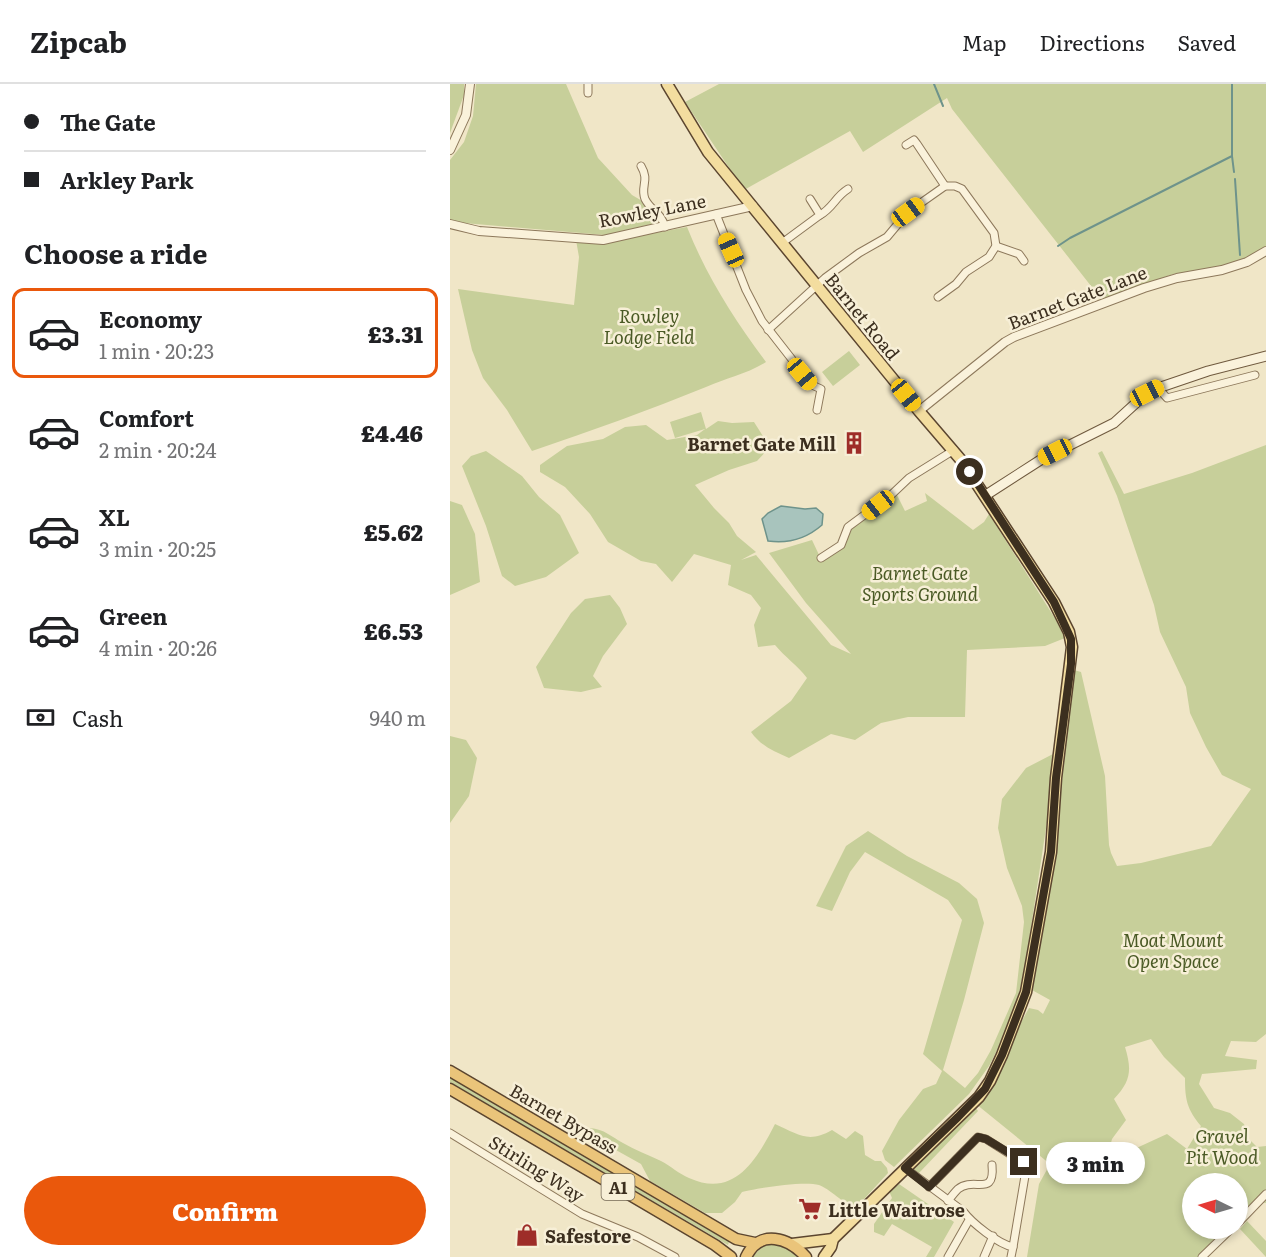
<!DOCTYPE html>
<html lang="en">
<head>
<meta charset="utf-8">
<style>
	:root { --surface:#fff; --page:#f2f2f2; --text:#202124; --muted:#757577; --line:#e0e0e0; --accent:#ea580c }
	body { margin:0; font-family:Literata,serif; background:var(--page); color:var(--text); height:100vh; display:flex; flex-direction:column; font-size:22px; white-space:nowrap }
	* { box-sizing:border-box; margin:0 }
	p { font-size:20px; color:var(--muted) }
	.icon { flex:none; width:33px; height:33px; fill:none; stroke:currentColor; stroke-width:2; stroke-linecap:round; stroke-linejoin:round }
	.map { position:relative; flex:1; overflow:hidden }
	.drawer { display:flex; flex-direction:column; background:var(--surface); width:450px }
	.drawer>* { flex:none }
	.banner { display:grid; align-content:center; height:132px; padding:0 24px; background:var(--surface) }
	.needle { width:39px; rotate:275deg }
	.controls { position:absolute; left:732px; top:1089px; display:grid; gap:12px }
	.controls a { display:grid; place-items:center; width:66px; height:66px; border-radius:50%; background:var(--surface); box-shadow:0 3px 9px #0003; font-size:30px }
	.end { position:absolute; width:27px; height:27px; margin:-14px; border:8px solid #3c2f1f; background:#fff; box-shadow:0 0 0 3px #fff }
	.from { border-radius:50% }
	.bubble { position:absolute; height:42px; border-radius:21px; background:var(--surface); box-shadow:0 3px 9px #0003; font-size:20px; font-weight:800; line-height:42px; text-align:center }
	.car { position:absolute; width:18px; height:36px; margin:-18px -9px; border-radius:8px; box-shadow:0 0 4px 2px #0007; background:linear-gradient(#f5c518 24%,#345 0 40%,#f5c518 0 76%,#345 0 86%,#f5c518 0) }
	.banner b { display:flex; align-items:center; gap:21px; height:57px; font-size:22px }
	.banner b+b { border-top:2px solid var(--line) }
	.banner i { width:15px; height:15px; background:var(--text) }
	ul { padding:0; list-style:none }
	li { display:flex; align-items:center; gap:18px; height:90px; margin:0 12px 9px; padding:0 12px; border:3px solid transparent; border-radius:12px }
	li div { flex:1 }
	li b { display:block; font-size:22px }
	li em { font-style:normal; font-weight:800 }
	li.selected { border-color:var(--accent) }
	li>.icon { width:54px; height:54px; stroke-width:1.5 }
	h2 { padding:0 24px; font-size:27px; line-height:72px }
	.pay { display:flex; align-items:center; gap:15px; height:66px; padding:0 24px; font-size:22px }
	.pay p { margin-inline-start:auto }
	.cta { display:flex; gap:12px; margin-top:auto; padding:12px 24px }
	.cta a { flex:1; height:69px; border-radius:36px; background:var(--accent); color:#fff; font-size:24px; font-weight:800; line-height:69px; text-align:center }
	header { display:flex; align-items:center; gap:36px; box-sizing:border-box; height:84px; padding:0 30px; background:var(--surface); border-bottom:2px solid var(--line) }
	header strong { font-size:28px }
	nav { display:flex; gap:33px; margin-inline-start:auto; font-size:21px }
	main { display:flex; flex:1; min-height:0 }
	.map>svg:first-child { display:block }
	.green { fill:#c7cf9a; fill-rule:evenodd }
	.water { fill:#a8c4bd; stroke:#6e938b; stroke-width:1.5 }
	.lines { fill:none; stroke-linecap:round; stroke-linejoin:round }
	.stream { stroke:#6e938b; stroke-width:2 }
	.minor-casing { stroke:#8d785b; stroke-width:9 }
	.tertiary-casing { stroke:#8d785b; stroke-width:10 }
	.secondary-casing { stroke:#6f593e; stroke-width:11 }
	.primary-casing { stroke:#5b452f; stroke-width:13 }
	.trunk-casing { stroke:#5b452f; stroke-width:13 }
	.minor { stroke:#faf2db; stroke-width:7 }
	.tertiary { stroke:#faf2db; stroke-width:8 }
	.secondary { stroke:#faf2db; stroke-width:9 }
	.primary { stroke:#f3dd9f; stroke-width:10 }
	.trunk { stroke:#eac47a; stroke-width:10 }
	.route { stroke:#3c2f1f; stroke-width:8 }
	.labels { text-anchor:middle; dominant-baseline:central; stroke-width:5; stroke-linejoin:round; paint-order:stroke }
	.shield { fill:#f7efd7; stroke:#746956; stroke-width:1.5 }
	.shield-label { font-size:16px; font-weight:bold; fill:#3c2f1f }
	.street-label { font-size:18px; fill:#3c2f1f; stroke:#f7efd7 }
	.park-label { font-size:18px; font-style:italic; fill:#4a5a25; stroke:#f7efd7 }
	.poi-label { font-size:18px; font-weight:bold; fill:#3c2f1f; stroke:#f7efd7; text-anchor:start }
</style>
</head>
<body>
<header>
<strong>Zipcab</strong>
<nav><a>Map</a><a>Directions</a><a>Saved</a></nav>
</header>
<main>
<section class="drawer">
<div class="banner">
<b><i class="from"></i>The Gate</b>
<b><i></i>Arkley Park</b>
</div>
<h2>Choose a ride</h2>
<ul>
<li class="selected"><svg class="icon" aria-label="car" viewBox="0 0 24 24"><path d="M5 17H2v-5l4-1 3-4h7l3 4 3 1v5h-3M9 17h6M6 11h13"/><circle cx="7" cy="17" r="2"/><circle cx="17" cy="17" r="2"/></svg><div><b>Economy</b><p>1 min · 20:23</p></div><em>£3.31</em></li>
<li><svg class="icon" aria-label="car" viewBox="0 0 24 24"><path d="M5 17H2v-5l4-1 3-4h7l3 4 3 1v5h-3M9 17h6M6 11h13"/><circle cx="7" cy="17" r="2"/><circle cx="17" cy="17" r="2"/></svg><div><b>Comfort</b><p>2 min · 20:24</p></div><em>£4.46</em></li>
<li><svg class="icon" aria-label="car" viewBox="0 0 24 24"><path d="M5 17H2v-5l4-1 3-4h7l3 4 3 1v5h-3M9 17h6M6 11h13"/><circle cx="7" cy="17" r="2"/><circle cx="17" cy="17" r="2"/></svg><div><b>XL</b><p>3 min · 20:25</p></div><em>£5.62</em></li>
<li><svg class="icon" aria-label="car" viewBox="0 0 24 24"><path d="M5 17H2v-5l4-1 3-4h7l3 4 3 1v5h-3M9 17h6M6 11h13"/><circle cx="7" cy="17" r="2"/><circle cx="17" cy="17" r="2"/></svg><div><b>Green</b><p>4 min · 20:26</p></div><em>£6.53</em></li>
</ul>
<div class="pay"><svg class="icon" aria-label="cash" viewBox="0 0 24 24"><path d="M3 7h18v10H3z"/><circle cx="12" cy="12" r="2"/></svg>Cash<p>940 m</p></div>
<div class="cta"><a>Confirm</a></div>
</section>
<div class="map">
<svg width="816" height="1173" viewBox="0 0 816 1173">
	<rect width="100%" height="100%" fill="#f0e6c7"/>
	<g class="green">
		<polygon points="0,0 14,0 14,11 0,49"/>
		<polygon points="26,0 116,0 148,74 182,111 199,121 210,138 155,151 14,139 0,136 0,76 14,58 23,32"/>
		<polygon points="269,0 816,0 816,163 800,173 773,183 723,190 652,216 502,25 497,14 413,68 400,47 294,106 235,18"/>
		<path d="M237 143C257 193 284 235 316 278 297 290 276 294 256 303 199 326 141 347 82 367L57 326 33 294 22 266 8 205 124 221 129 173 126 156 157 158Z"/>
		<polygon points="399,267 410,281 383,302 372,288"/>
		<path d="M251 328 256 345 268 337 282 339 304 338 320 363 307 377 279 386 245 401 264 424 279 439 287 452 306 468 291 476 306 471 381 561 401 570 356 519 319 469 362 456 370 473 391 461 398 443 445 407 455 427 477 417 475 409 523 446 534 438 539 430 606 536 615 554 595 562 517 566 515 633H458L431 639 405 656 381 650 339 674C323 667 311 662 301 648L341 617 357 594C347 581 335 573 325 561L308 563 304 541 311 524 301 511 278 501 281 481 244 470 222 498 206 480 191 477 158 458 140 430 115 403 90 388V381L117 362 153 355 175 343 196 341 217 356 247 351 255 345 225 354 220 338Z"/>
		<path d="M816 361V950L806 958 781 957 775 972 807 976 806 985 752 990 749 1000 764 1024 780 1029 794 1040 799 1055 807 1063 816 1062V1119L808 1118 788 1139V1100H742V1144L782 1145 752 1173H577L589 1100 600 1080 526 1020 579 924 588 926 593 930 600 916 582 906 605 776 614 666 624 586 631 588 655 692 659 761 661 769 667 782 691 779 761 762 801 705 772 691 756 663 740 629 736 603 710 548 704 521 667 412 648 369 652 367 674 410 742 389ZM701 955 714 973 735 994C735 1016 737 1025 751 1042L737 1065 717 1050 656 1078 662 1055 676 1036 664 1015C681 997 682 986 675 963Z"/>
		<polygon points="36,367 72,392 89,413 110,431 129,469 96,493 65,502 52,492 36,442 12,382 21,372"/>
		<polygon points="0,417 12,421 25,450 30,498 0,511"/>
		<polygon points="160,511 170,524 177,540 153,572 143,592 152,603 131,608 94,604 86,583 121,529 135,515"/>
		<polygon points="0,652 16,656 27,674 19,712 0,739"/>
		<polygon points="603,670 598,731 576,876 566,924 557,947 539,982 519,1010 444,1083 435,1076 432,1067 449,1036 473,1005 486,1000 492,987 473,970 512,836 498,816 415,768 400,788 382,827 366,822 396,762 418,747 457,772 509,799 527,815 534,839 514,916 493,986 515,1004 528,989 541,966 566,909 574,838 572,822 557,784 548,744 552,715 576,684"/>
		<polygon points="0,994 279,1158 278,1161 0,998"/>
		<polygon points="523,1023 526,1024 528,1027 469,1089 465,1090 462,1086"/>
		<path d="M325 1040C348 1050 358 1060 382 1046L396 1055 405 1047 413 1052 415 1071 425 1077H431L437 1084 438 1089 404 1126C396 1120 378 1104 369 1101 353 1097 308 1104 292 1108L285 1118 272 1129H255L200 1097 191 1080 139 1051 140 1044C154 1045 162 1053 173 1059 185 1066 199 1071 211 1077 221 1082 229 1090 239 1094 285 1115 307 1075 325 1040Z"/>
		<polygon points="449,1100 504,1138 484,1173 476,1173 482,1163 442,1140 434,1152 424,1148 424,1140 442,1114 439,1107"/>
		<polygon points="797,1137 816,1157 816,1173 790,1145"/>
		<polygon points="325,1160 337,1164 347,1173 302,1173 314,1161"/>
	</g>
	<path class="water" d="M331 422 355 425 366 424 373 430 372 441C356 455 339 460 318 457L312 435 318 429Z"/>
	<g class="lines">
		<g class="stream">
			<polyline points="484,0 493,22"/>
			<polyline points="782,72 784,88"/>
			<polyline points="785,95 790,171"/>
			<polyline points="608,162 620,154 782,72 782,0"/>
		</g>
		<g class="minor-casing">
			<g id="minor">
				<polyline points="138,9 138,0"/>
				<polyline points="456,61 464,56 467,60 495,102"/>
				<path d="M191 82C200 97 190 102 195 115 201 127 211 128 215 143"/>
				<polyline points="266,130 296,206 312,237 362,301 371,305 367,326"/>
				<path d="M370 131C383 124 385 113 398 105"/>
				<polyline points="332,159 370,131 360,115"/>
				<polyline points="546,162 569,170 574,177"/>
				<polyline points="318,246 375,194 409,169 437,153 458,128 495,102 505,102 512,105 544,149 546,162 539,173 516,188 506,200 488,213"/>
				<polyline points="708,304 717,314 805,291"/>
				<polyline points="371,474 391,461 398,443 440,412 459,394 504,366"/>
				<polyline points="0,1049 132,1130 188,1153 225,1173"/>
				<path d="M455 1084 513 1127C522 1139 548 1160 563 1163L561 1173"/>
				<polyline points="479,1103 528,1053 536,1055 574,1079 576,1086 563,1163"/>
				<path d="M498 1117C501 1113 505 1108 508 1105 524 1092 545 1114 542 1081"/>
				<polyline points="788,1139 816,1110"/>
				<polyline points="498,1173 519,1136"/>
				<polyline points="534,1173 543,1152"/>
				<polyline points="752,1173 782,1144"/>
			</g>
		</g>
		<g class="tertiary-casing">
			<g id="tertiary">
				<polyline points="0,66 16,31 20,0"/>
				<polyline points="0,140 29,147 153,156 303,122"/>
				<polyline points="469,327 555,258 564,253 694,204 727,194 772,186 797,178 816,167"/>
			</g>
		</g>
		<g class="secondary-casing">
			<polyline id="secondary" points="536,411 592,375 664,339 697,309 708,304 758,287 816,272"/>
		</g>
		<g class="primary-casing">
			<g id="primary">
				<polyline points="217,0 258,68 469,327 511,376 604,518 619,548 622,563 606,694 601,768 576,908 552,971 540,997 529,1013 383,1155 381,1163 374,1173"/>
				<polyline points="342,1160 383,1155"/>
			</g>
		</g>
		<g class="trunk-casing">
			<g id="trunk">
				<polyline points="0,987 286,1155 305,1159"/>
				<polyline points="0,1005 265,1161 281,1173"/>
				<path d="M296 1173C310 1144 339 1154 356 1173"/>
			</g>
		</g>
		<use href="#minor" class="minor"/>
		<use href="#tertiary" class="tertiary"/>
		<use href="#secondary" class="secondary"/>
		<use href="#primary" class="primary"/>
		<use href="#trunk" class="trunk"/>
	</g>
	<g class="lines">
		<polyline class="route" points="520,388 604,518 621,555 621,580 606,694 601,768 576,908 552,971 535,1005 508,1033 455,1084 479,1103 528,1053 536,1055 574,1078"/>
	</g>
	<defs>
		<g id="building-bare" transform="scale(1.8)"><path d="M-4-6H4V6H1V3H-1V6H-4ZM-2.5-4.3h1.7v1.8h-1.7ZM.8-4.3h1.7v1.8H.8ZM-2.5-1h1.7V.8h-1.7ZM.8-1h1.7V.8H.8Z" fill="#9e2d29" stroke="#f7efd7" stroke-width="2.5" paint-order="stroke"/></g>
		<g id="supermarket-bare" transform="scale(1.8)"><path d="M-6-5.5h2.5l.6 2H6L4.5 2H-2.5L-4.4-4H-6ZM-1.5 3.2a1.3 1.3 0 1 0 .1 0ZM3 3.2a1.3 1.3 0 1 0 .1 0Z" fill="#9e2d29" stroke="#f7efd7" stroke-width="2.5" paint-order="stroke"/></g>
		<g id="shop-bare" transform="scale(1.8)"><path d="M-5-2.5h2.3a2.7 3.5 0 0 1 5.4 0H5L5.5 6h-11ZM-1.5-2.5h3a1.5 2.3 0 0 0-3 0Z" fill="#9e2d29" stroke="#f7efd7" stroke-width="2.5" paint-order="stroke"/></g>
	</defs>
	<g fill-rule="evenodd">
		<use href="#building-bare" x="404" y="359"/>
		<use href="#supermarket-bare" x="360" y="1125"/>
		<use href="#shop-bare" x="77" y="1151"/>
	</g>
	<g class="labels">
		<rect class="shield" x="151.5" y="1090" width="33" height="26" rx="4.5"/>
		<g class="shield-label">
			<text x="168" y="1103">A1</text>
		</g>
		<g class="street-label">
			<text transform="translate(202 126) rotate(-11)">Rowley Lane</text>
			<text transform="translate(627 213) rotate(-21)">Barnet Gate Lane</text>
			<text transform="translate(413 232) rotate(51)">Barnet Road</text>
			<text transform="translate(114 1034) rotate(30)">Barnet Bypass</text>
			<text transform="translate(87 1084) rotate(32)">Stirling Way</text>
		</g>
		<g class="park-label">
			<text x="199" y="231">Rowley<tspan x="199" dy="21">Lodge Field</tspan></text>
			<text x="470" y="488">Barnet Gate<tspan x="470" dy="21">Sports Ground</tspan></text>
			<text x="723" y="855">Moat Mount<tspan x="723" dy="21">Open Space</tspan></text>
			<text x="772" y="1051">Gravel<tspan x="772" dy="21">Pit Wood</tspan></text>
		</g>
		<g class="poi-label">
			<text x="386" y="359" text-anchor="end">Barnet Gate Mill</text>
			<text x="378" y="1125">Little Waitrose</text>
			<text x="95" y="1151">Safestore</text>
		</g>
	</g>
</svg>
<div class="controls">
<a><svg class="needle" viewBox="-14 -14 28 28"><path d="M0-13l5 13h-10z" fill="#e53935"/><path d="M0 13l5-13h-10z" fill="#757577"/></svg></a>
</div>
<i class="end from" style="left:520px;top:388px"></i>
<i class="end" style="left:574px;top:1078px"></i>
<div class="bubble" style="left:596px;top:1058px;width:99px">3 min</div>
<i class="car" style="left:458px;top:128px;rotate:54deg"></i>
<i class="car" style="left:281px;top:166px;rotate:336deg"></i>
<i class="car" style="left:352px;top:290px;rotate:140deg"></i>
<i class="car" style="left:697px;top:309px;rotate:63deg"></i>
<i class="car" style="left:456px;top:311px;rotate:141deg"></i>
<i class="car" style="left:605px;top:368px;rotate:243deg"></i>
<i class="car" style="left:428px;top:421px;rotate:232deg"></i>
</div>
</main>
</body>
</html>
